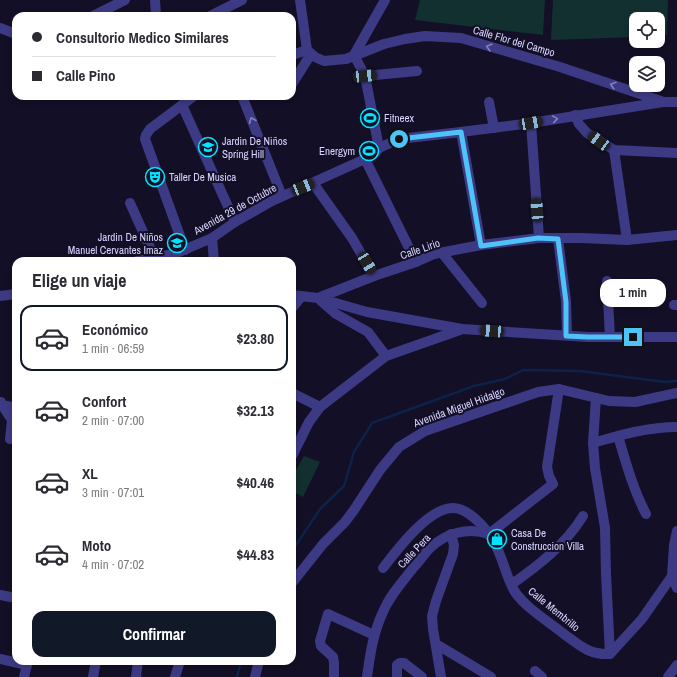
<!DOCTYPE html>
<html lang="es">
<head>
<meta charset="utf-8">
<style>
	:root { --surface:#fff; --page:#f7f7f7; --text:#2b2b33; --muted:#7c7c81; --line:#e1e1e2; --accent:#111827 }
	body { margin:0; font-family:"Archivo Narrow",sans-serif; background:var(--page); color:var(--text); height:100vh; display:flex; flex-direction:column; font-size:15px; white-space:nowrap }
	* { box-sizing:border-box; margin:0 }
	p { font-size:13px; color:var(--muted) }
	.icon { flex:none; width:22px; height:22px; fill:none; stroke:currentColor; stroke-width:2; stroke-linecap:round; stroke-linejoin:round }
	.map { position:relative; flex:1; overflow:hidden }
	.panel { position:absolute; left:12px; top:257px; width:284px; height:408px; display:flex; flex-direction:column; background:var(--surface); border-radius:12px; box-shadow:0 2px 6px #0003 }
	.panel>* { flex:none }
	.hud { position:absolute; left:12px; top:12px; width:284px; height:88px; border-radius:12px; box-shadow:0 2px 6px #0003; display:grid; align-content:center; height:88px; padding:0 20px; background:var(--surface) }
	.buttons { position:absolute; left:629px; top:12px; display:grid; gap:8px }
	.buttons a { display:grid; place-items:center; width:36px; height:36px; border-radius:8px; background:var(--surface); box-shadow:0 2px 6px #0003; font-size:20px }
	.end { position:absolute; width:18px; height:18px; margin:-9px; border:5px solid #4fc3f7; background:#111; box-shadow:0 0 0 2px #111 }
	.from { border-radius:50% }
	.bubble { position:absolute; height:28px; border-radius:12px; background:var(--surface); box-shadow:0 2px 6px #0003; font-size:13px; font-weight:800; line-height:28px; text-align:center }
	.car { position:absolute; width:12px; height:24px; margin:-12px -6px; border-radius:5px; box-shadow:0 0 3px 1px #0007; background:linear-gradient(#222 24%,#8ab4d8 0 40%,#222 0 76%,#8ab4d8 0 86%,#222 0) }
	.hud b { display:flex; align-items:center; gap:14px; height:38px; font-size:15px }
	.hud b+b { border-top:1px solid var(--line) }
	.hud i { width:10px; height:10px; background:var(--text) }
	ul { padding:0; list-style:none }
	li { display:flex; align-items:center; gap:12px; height:66px; margin:0 8px 6px; padding:0 12px; border:2px solid transparent; border-radius:12px }
	li div { flex:1 }
	li b { display:block; font-size:15px }
	li em { font-style:normal; font-weight:800 }
	li.current { border-color:var(--accent) }
	li>.icon { width:36px; height:36px; stroke-width:1.5 }
	h2 { padding:0 20px; font-size:18px; line-height:48px }
	.action { display:flex; gap:8px; margin-top:auto; padding:8px 20px }
	.action a { flex:1; height:46px; border-radius:12px; background:var(--accent); color:#fff; font-size:16px; font-weight:800; line-height:46px; text-align:center }
	.map>svg:first-child { display:block }
	.park { fill:#12302f }
	.lines { fill:none; stroke-linecap:round; stroke-linejoin:round }
	.stream { stroke:#0c2248; stroke-width:2.5 }
	.minor { stroke:#3d3a85; stroke-width:10 }
	.oneway { stroke:#837fbc }
	.route { stroke:#4fc3f7; stroke-width:5 }
	.labels { text-anchor:middle; dominant-baseline:central; stroke-width:4; stroke-linejoin:round; paint-order:stroke }
	.street-label { font-size:11px; fill:#d9d4ff; stroke:#130f26 }
	.poi-label { font-size:11px; fill:#d9d4ff; stroke:#130f26; text-anchor:start }
</style>
</head>
<body>
<div class="map">
<svg width="677" height="677" viewBox="0 0 677 677">
	<rect width="100%" height="100%" fill="#130f26"/>
	<g class="park">
		<polygon points="420,0 545,0 543,35 415,20"/>
		<polygon points="553,0 668,0 667,35 658,36 658,19 636,19 636,37 551,40"/>
		<polygon points="304,456 320,462 303,497 292,491 292,477"/>
	</g>
	<g class="lines">
		<g class="stream">
			<polyline points="292,551 320,509 344,486 354,452 372,423 474,386 505,379 523,370 580,371 665,382 677,381"/>
			<polyline points="237,677 241,661"/>
		</g>
		<g class="minor">
			<polyline points="155,0 156,16"/>
			<polyline points="300,0 307,50 315,57 324,61 346,59 384,44 405,39 425,36 461,38 560,67 661,101"/>
			<polyline points="93,16 125,0"/>
			<polyline points="210,16 242,0"/>
			<polyline points="0,28 16,34"/>
			<polyline points="292,55 307,50"/>
			<polyline points="354,55 365,76 379,148"/>
			<polyline points="354,55 385,0"/>
			<polyline points="365,76 417,71"/>
			<polyline points="292,84 311,54"/>
			<polyline points="242,96 282,196"/>
			<polyline points="489,102 494,128"/>
			<polyline points="182,105 235,222"/>
			<polyline points="575,115 579,124 587,133 614,150 677,153"/>
			<polyline points="531,123 539,238"/>
			<polyline points="461,132 481,245"/>
			<polyline points="614,150 627,240"/>
			<polyline points="365,159 416,262"/>
			<polyline points="313,183 352,238 374,276"/>
			<polyline points="130,203 152,252 155,257"/>
			<polyline points="212,238 214,261"/>
			<polyline points="558,239 566,301 567,335"/>
			<polyline points="185,250 145,139 146,135 150,129 194,96"/>
			<polyline points="442,253 482,303"/>
			<polyline points="137,261 174,254 212,238 235,222 272,201 365,159 376,152 379,148 399,139 461,132 531,123 663,102 677,102"/>
			<polyline points="607,281 610,337"/>
			<polyline points="292,295 318,298 367,312 462,329 588,337 677,337"/>
			<polyline points="0,296 16,294"/>
			<polyline points="318,298 374,276 416,262 434,254 481,245 539,238 582,238 627,240 677,235"/>
			<polyline points="321,301 336,314 368,332 386,356"/>
			<polyline points="674,305 677,305"/>
			<polyline points="292,308 301,297"/>
			<polyline points="292,393 320,407"/>
			<polyline points="596,398 593,443 595,468 605,528 606,574 610,654"/>
			<polyline points="1,402 2,405 16,408"/>
			<polyline points="2,405 12,420 10,439"/>
			<path d="M618 436C626 463 633 489 646 514"/>
			<path d="M593 443C621 435 648 427 677 427"/>
			<polyline points="292,456 309,422 320,407 386,356 460,330"/>
			<path d="M383 568C397 550 428 508 453 508 468 508 485 527 492 539 503 555 505 576 515 592 527 609 548 621 564 634 579 645 589 655 610 654L642 619 672 576 674 545 677 531"/>
			<polyline points="672,576 677,588"/>
			<polyline points="292,583 323,544 345,522 354,510 380,470 399,447 425,431 538,392 559,389 609,401 635,402 677,393"/>
			<path d="M512 584C539 565 566 544 583 516"/>
			<polyline points="0,595 16,598"/>
			<polyline points="436,644 491,677"/>
			<polyline points="0,659 27,665"/>
			<polyline points="535,671 542,677"/>
			<polyline points="24,677 28,661"/>
			<polyline points="93,677 96,661"/>
			<polyline points="136,677 138,661"/>
			<polyline points="175,677 180,661"/>
			<polyline points="255,677 259,661"/>
			<polyline points="334,677 334,663 333,657 321,646 320,641 328,614 374,635"/>
			<path d="M367 677C370 655 373 633 383 612 390 595 403 581 414 567 420 561 424 554 430 548 446 533 468 527 489 534L553 484 549 476 547 467 559 389"/>
			<polyline points="397,677 397,665 400,663 404,663 422,677"/>
			<polyline points="441,677 433,629 432,616 436,601 453,554 454,545 451,534"/>
			<polyline points="668,677 677,665"/>
		</g>
	</g>
	<defs><path id="oneway-chevron" d="M-2-3.5L2.5 0L-2 3.5" fill="none" stroke-width="1.6" stroke-linecap="round" stroke-linejoin="round"/></defs>
	<g class="oneway">
		<use href="#oneway-chevron" transform="translate(489 47) rotate(-164)"/>
		<use href="#oneway-chevron" transform="translate(613 85) rotate(-162)"/>
		<use href="#oneway-chevron" transform="translate(555 119) rotate(-9)"/>
		<use href="#oneway-chevron" transform="translate(252 120) rotate(-113)"/>
	</g>
	<g class="lines">
		<polyline class="route" points="399,139 461,132 481,246 538,238 558,239 566,302 566,336 588,337 633,337"/>
	</g>
	<defs>
		<g id="stadium-ring" transform="scale(1)"><circle r="9.5" fill="#130f26" stroke="#00e5ff" stroke-width="1.5"/><path d="M0-5a6.5 5 0 1 0 0 10a6.5 5 0 1 0 0-10ZM-3.5-1.8h7v3.6h-7Z" fill="#00e5ff"/></g>
		<g id="school-ring" transform="scale(1)"><circle r="9.5" fill="#130f26" stroke="#00e5ff" stroke-width="1.5"/><path d="M0-5L7-2L0 1L-7-2ZM-4 1L0 2.5L4 1V4Q0 6-4 4Z" fill="#00e5ff"/></g>
		<g id="theatre-ring" transform="scale(1)"><circle r="9.5" fill="#130f26" stroke="#00e5ff" stroke-width="1.5"/><path d="M-5-5.5Q0-4 5-5.5V0Q5 5 0 6Q-5 5-5 0ZM-3.3-2.5H-1v1.5H-3.3ZM1-2.5H3.3v1.5H1ZM-2.8 1Q0 5.5 2.8 1Z" fill="#00e5ff"/></g>
		<g id="shop-ring" transform="scale(1)"><circle r="9.5" fill="#130f26" stroke="#00e5ff" stroke-width="1.5"/><path d="M-5-2.5h2.3a2.7 3.5 0 0 1 5.4 0H5L5.5 6h-11ZM-1.5-2.5h3a1.5 2.3 0 0 0-3 0Z" fill="#00e5ff"/></g>
	</defs>
	<g fill-rule="evenodd">
		<use href="#stadium-ring" x="370" y="118"/>
		<use href="#school-ring" x="208" y="147"/>
		<use href="#stadium-ring" x="369" y="151"/>
		<use href="#theatre-ring" x="155" y="177"/>
		<use href="#school-ring" x="177" y="243"/>
		<use href="#shop-ring" x="497" y="539"/>
	</g>
	<g class="labels">
		<g class="street-label">
			<text transform="translate(514 41) rotate(16)">Calle Flor del Campo</text>
			<text transform="translate(235 209) rotate(-29)">Avenida 29 de Octubre</text>
			<text transform="translate(420 249) rotate(-19)">Calle Lirio</text>
			<text transform="translate(459 407) rotate(-20)">Avenida Miguel Hidalgo</text>
			<text transform="translate(414 551) rotate(-47)">Calle Pera</text>
			<text transform="translate(554 609) rotate(39)">Calle Membrillo</text>
		</g>
		<g class="poi-label">
			<text x="384" y="118">Fitneex</text>
			<text x="222" y="141">Jardin De Niños<tspan x="222" dy="13">Spring Hill</tspan></text>
			<text x="355" y="151" text-anchor="end">Energym</text>
			<text x="169" y="177">Taller De Musica</text>
			<text x="163" y="237" text-anchor="end">Jardin De Niños<tspan x="163" dy="13">Manuel Cervantes Imaz</tspan></text>
			<text x="511" y="533">Casa De<tspan x="511" dy="13">Construccion Villa</tspan></text>
		</g>
	</g>
</svg>
<div class="buttons">
<a><svg class="icon" aria-label="locate" viewBox="0 0 24 24"><circle cx="12" cy="12" r="6"/><path d="M12 2v4M12 18v4M2 12h4M18 12h4"/></svg></a>
<a><svg class="icon" aria-label="layers" viewBox="0 0 24 24"><path d="M12 4l9 5-9 5-9-5zM3 14l9 5 9-5"/></svg></a>
</div>
<i class="end from" style="left:399px;top:139px"></i>
<i class="end" style="left:633px;top:337px"></i>
<div class="bubble" style="left:600px;top:279px;width:66px">1 min</div>
<i class="car" style="left:365px;top:76px;rotate:85deg"></i>
<i class="car" style="left:531px;top:123px;rotate:80deg"></i>
<i class="car" style="left:599px;top:141px;rotate:306deg"></i>
<i class="car" style="left:303px;top:187px;rotate:68deg"></i>
<i class="car" style="left:537px;top:210px;rotate:356deg"></i>
<i class="car" style="left:367px;top:263px;rotate:149deg"></i>
<i class="car" style="left:492px;top:331px;rotate:274deg"></i>
<div class="hud">
<b><i class="from"></i>Consultorio Medico Similares</b>
<b><i></i>Calle Pino</b>
</div>
<section class="panel">
<h2>Elige un viaje</h2>
<ul>
<li class="current"><svg class="icon" aria-label="car" viewBox="0 0 24 24"><path d="M5 17H2v-5l4-1 3-4h7l3 4 3 1v5h-3M9 17h6M6 11h13"/><circle cx="7" cy="17" r="2"/><circle cx="17" cy="17" r="2"/></svg><div><b>Económico</b><p>1 min · 06:59</p></div><em>$23.80</em></li>
<li><svg class="icon" aria-label="car" viewBox="0 0 24 24"><path d="M5 17H2v-5l4-1 3-4h7l3 4 3 1v5h-3M9 17h6M6 11h13"/><circle cx="7" cy="17" r="2"/><circle cx="17" cy="17" r="2"/></svg><div><b>Confort</b><p>2 min · 07:00</p></div><em>$32.13</em></li>
<li><svg class="icon" aria-label="car" viewBox="0 0 24 24"><path d="M5 17H2v-5l4-1 3-4h7l3 4 3 1v5h-3M9 17h6M6 11h13"/><circle cx="7" cy="17" r="2"/><circle cx="17" cy="17" r="2"/></svg><div><b>XL</b><p>3 min · 07:01</p></div><em>$40.46</em></li>
<li><svg class="icon" aria-label="car" viewBox="0 0 24 24"><path d="M5 17H2v-5l4-1 3-4h7l3 4 3 1v5h-3M9 17h6M6 11h13"/><circle cx="7" cy="17" r="2"/><circle cx="17" cy="17" r="2"/></svg><div><b>Moto</b><p>4 min · 07:02</p></div><em>$44.83</em></li>
</ul>
<div class="action"><a>Confirmar</a></div>
</section>
</div>
</body>
</html>
